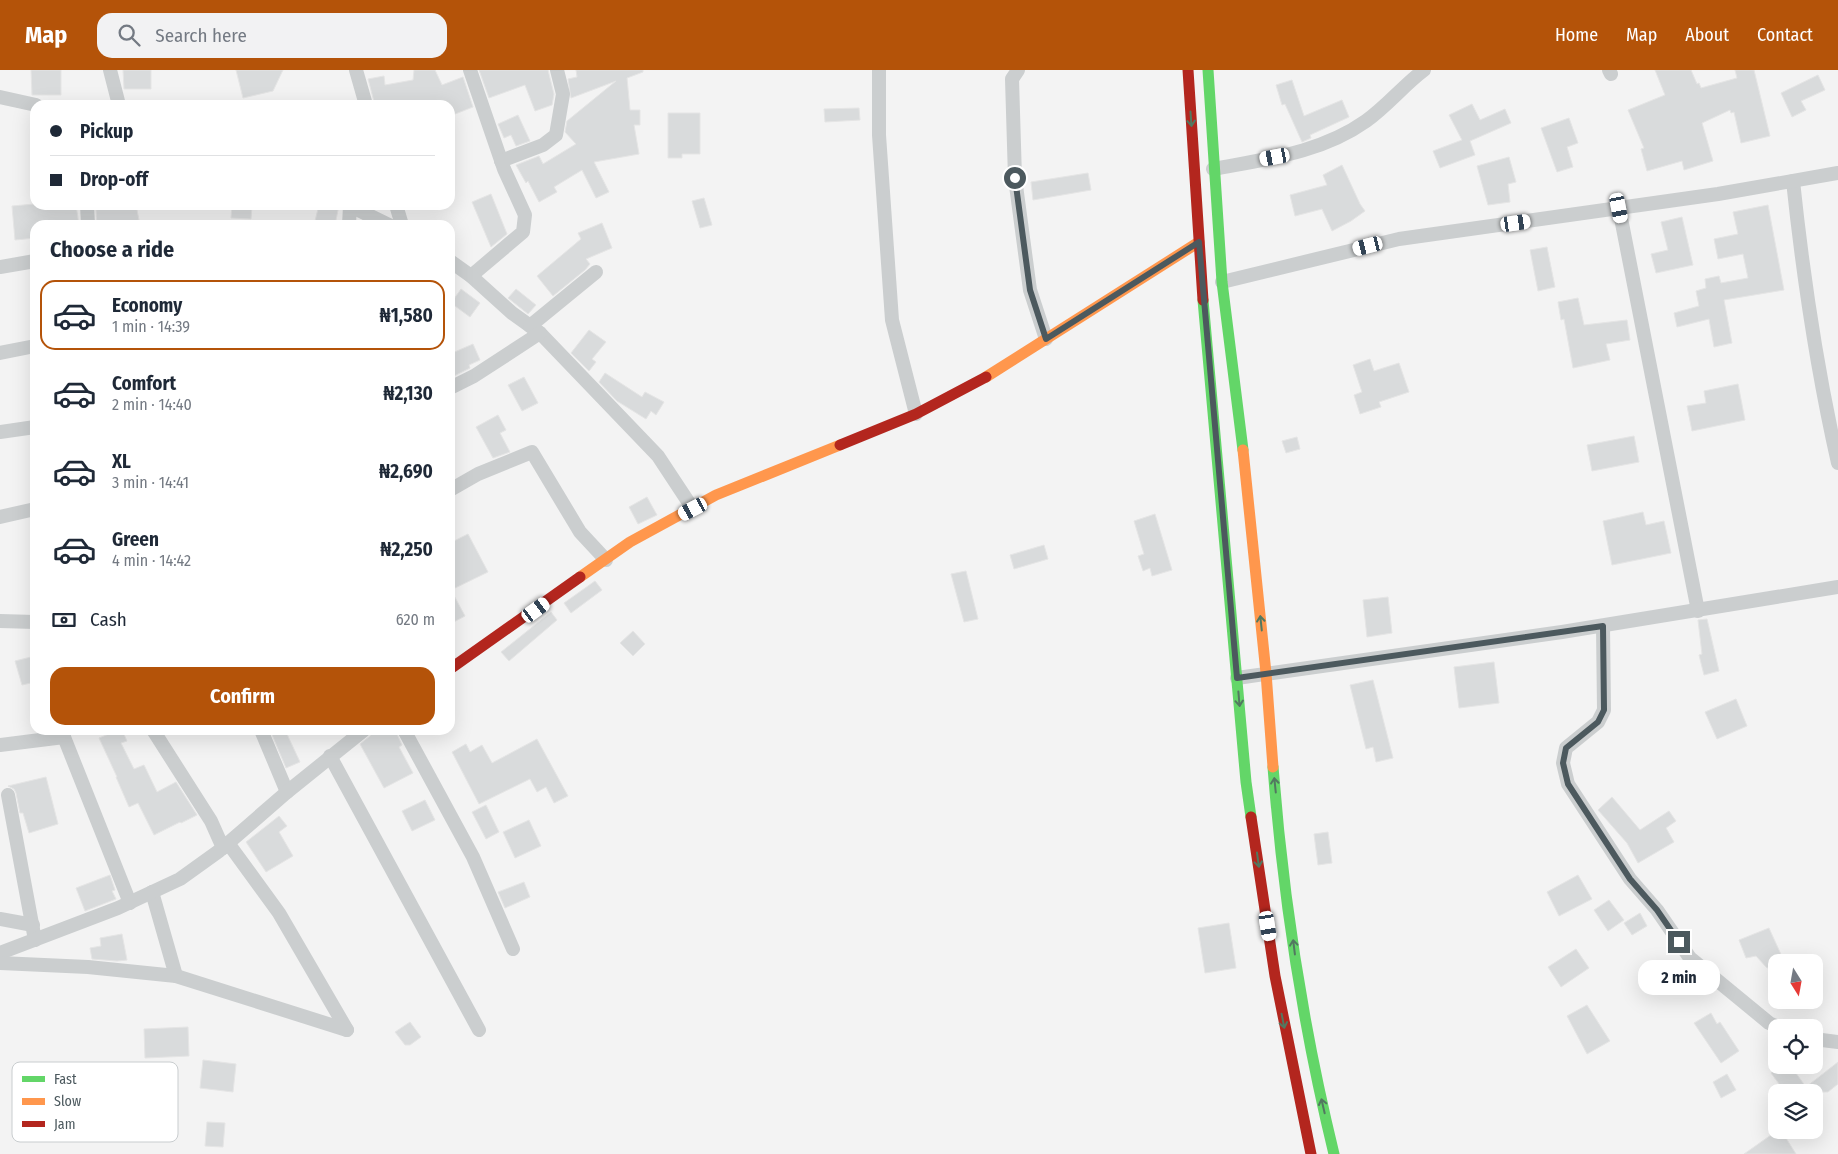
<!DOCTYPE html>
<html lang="en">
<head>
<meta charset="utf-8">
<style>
	:root { --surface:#fff; --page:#f2f2f3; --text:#1f2937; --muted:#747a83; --line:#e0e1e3; --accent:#b45309 }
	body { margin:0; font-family:"Fira Sans Condensed",sans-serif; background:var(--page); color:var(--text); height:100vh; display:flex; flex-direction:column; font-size:19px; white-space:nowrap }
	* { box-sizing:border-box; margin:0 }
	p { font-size:16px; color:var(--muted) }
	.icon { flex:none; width:28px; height:28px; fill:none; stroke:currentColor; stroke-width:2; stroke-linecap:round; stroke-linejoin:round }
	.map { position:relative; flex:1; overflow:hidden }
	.sheet { position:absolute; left:30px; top:150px; width:425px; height:515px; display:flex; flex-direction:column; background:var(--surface); border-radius:15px; box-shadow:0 5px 20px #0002 }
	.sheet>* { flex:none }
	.top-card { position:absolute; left:30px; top:30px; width:425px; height:110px; border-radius:15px; box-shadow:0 5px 20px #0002; display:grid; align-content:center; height:110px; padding:0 20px; background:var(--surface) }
	.needle { width:32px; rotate:169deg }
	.tools { position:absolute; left:1768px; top:884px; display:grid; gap:10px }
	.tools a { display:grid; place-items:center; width:55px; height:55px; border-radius:10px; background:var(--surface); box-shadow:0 5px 20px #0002; font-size:25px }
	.end { position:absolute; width:22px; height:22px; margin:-11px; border:6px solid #4c595e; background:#fff; box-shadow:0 0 0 2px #fff }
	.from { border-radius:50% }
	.bubble { position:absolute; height:35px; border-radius:15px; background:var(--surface); box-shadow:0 5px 20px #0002; font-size:16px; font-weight:700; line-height:35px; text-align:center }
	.car { position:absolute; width:15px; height:30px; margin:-15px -8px; border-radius:6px; box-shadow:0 0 4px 1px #0007; background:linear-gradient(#fff 24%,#345 0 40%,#fff 0 76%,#345 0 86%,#fff 0) }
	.top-card b { display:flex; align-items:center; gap:18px; height:48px; font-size:19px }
	.top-card b+b { border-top:1px solid var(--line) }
	.top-card i { width:12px; height:12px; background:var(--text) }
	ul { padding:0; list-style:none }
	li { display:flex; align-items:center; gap:15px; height:70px; margin:0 10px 8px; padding:0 10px; border:2px solid transparent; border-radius:15px }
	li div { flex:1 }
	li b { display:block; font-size:19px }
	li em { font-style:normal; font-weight:700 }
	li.active { border-color:var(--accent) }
	li>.icon { width:45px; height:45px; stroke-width:1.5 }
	h2 { padding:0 20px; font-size:22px; line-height:60px }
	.pay { display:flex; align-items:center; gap:12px; height:55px; padding:0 20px; font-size:19px }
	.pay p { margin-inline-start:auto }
	.button { display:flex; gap:10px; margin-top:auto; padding:10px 20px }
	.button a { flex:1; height:58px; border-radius:15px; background:var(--accent); color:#fff; font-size:20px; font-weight:700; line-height:58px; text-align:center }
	header { display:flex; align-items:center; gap:30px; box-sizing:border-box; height:70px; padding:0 25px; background:var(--accent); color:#fff }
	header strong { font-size:24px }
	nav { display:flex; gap:28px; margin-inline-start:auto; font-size:18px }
	.search { width:350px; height:45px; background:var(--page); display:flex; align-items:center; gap:12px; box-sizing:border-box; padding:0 18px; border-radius:15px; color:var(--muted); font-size:19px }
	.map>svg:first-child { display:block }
	.building { fill:#d9dbdc; stroke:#e5e5e5 }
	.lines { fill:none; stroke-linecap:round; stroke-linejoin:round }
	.street { stroke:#cbcecf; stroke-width:14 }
	.fast { stroke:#63d668; stroke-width:11 }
	.slow { stroke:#ff974d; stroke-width:11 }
	.jam { stroke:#b3261e; stroke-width:11 }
	.oneway { stroke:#527860 }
	.route { stroke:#4c595e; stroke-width:6 }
	.key { fill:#fff; stroke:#c9cdcf; stroke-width:1 }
	.key-label { font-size:14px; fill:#4c595e }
</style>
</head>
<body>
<header>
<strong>Map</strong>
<div class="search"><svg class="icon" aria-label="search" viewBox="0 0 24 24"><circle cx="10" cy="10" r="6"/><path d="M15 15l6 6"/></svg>Search here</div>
<nav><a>Home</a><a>Map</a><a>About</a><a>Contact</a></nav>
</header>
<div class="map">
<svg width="1838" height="1084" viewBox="0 0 1838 1084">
	<rect width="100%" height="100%" fill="#f3f3f3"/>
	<g class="building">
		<polygon points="31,0 61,0 61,25 32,25"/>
		<polygon points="123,0 151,0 151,19 124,19"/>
		<polygon points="236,0 283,0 273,21 243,28"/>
		<polygon points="414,0 435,0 442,15 463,7 473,37 450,46 450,35 375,35 368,9 384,6 385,15 413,10"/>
		<polygon points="479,0 548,0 554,24 552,35 535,41 525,15 489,28"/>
		<polygon points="576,0 643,0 643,2 627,8 630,40 640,40 640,55 634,55 639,84 594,92 609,122 596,128 582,100 554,117 557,122 539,132 528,111 526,113 516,95 539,86 543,94 576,74 565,62 567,51 616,11 571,28 568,9 577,7"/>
		<polygon points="1655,0 1691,0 1697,14 1699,13 1701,18 1737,8 1735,0 1754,0 1770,66 1741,73 1734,42 1731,43 1730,40 1702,53 1713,91 1684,100 1682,91 1647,101 1641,79 1644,78 1628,40 1665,25"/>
		<polygon points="1818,5 1825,20 1801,31 1806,40 1792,47 1781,23"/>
		<polygon points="1292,10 1304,46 1342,30 1349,47 1310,65 1311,68 1302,72 1285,34 1282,35 1276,15"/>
		<polygon points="1472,34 1480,50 1505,39 1511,53 1470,71 1475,85 1440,98 1433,81 1462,70 1449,45"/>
		<polygon points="859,38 860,50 825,52 824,39"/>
		<polygon points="668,43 700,43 700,84 682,84 682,88 668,88"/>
		<polygon points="518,45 530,71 516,76 511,65 504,68 498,54"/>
		<polygon points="1569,48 1578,73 1567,77 1573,97 1557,102 1541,58"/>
		<polygon points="1509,87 1516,112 1508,114 1510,132 1488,135 1477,96"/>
		<polygon points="1342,95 1360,134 1365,141 1351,151 1332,161 1322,139 1295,146 1290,125 1327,115 1323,105"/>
		<polygon points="1088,103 1091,120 1033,130 1031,112"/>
		<polygon points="491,124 507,164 491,177 472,132"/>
		<polygon points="704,128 712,155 700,158 692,131"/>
		<polygon points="35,134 76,135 79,155 35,155 35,168 15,170 12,136"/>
		<polygon points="115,135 136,135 139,150 115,155 97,155 96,140"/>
		<polygon points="232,135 252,135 251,149 231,148"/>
		<polygon points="319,135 339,135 335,155 315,151"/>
		<polygon points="1768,135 1784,220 1724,230 1732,273 1714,277 1709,249 1677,257 1674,243 1699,236 1696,221 1706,218 1705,209 1719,206 1721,213 1748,208 1743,184 1718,189 1714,169 1738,164 1733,142"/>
		<polygon points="1682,147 1693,195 1656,203 1651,184 1668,180 1661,152"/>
		<polygon points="602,153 612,178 586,189 590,194 585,200 553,226 537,206 581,169 578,163"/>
		<polygon points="1547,177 1555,217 1538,221 1530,180"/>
		<polygon points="461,219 480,233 470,247 451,233"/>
		<polygon points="516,219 536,235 528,244 508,228"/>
		<polygon points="1578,228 1584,255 1627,250 1630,270 1606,274 1610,290 1573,298 1564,249 1561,250 1558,232"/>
		<polygon points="589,260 606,272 592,289 596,292 589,301 571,283"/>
		<polygon points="473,274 480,290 469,295 470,298 450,308 450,284"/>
		<polygon points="1370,289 1374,301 1399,293 1409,322 1379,332 1381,337 1360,344 1354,325 1362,322 1353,295"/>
		<polygon points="605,303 642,327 645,322 664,332 656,345 651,341 646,349 617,331 599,312"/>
		<polygon points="524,307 538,333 522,341 508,315"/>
		<polygon points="1738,314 1745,350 1692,361 1687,336 1706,333 1704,321"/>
		<polygon points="498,345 506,360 500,363 510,382 493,388 476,357"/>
		<polygon points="1634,366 1639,392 1592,401 1587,375"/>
		<polygon points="1297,367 1300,379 1286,383 1282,371"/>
		<polygon points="647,427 657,445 638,454 629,437"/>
		<polygon points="1643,442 1646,455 1664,451 1671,483 1612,495 1603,451"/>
		<polygon points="1155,444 1172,500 1152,506 1150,498 1143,501 1138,486 1144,484 1134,451"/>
		<polygon points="468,464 488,502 451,520 465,546 450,554 450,473"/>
		<polygon points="1044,475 1048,489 1014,499 1010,485"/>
		<polygon points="966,501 978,549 964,552 951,504"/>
		<polygon points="595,511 602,520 571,543 564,533"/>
		<polygon points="1388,527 1392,563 1367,567 1363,530"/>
		<polygon points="551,542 557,550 509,591 501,582"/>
		<polygon points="1707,549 1719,601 1704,605 1699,585 1702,584 1698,550"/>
		<polygon points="633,561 645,574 633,586 620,573"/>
		<polygon points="35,586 35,612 22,615 15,591"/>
		<polygon points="1494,592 1499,633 1459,638 1454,597"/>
		<polygon points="1373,610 1393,688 1376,692 1373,677 1366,679 1350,615"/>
		<polygon points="1736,629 1747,656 1717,669 1705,642"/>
		<polygon points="119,660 122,660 127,671 121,673 134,699 144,695 157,722 176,712 197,745 181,753 180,752 154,765 138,733 129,737 116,707 117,707 99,668"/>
		<polygon points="270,660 285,660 300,692 286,698"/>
		<polygon points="373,660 395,660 402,675 399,677 413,703 384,718 360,674 370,666"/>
		<polygon points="537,669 568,726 554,733 546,717 537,722 530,709 479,734 452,682 466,674 470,682 482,675 492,693"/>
		<polygon points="46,707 58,754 29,763 23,743 20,743 16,723 14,719 8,716"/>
		<polygon points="1612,727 1640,760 1669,741 1676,751 1666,758 1674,772 1638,793 1627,773 1598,740"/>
		<polygon points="425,730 435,750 412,761 402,741"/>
		<polygon points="486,735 499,762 486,769 472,742"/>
		<polygon points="279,746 287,756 279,762 293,786 266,802 246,772"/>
		<polygon points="529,750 541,776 515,788 503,762"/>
		<polygon points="1328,762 1332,793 1318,795 1314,764"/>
		<polygon points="110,805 115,820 112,821 116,829 85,841 76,818"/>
		<polygon points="1578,805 1592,829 1559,846 1547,822"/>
		<polygon points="524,812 530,827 505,838 498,822"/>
		<polygon points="1609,830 1624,850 1608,861 1594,840"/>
		<polygon points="1640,843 1647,856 1632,865 1624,853"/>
		<polygon points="1229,853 1236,898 1205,903 1198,858"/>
		<polygon points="1769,858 1784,891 1767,898 1756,886 1746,888 1739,870"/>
		<polygon points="122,864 127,890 117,891 92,889 90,878 101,876 100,868"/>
		<polygon points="1576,879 1589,898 1561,917 1548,897"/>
		<polygon points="1587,935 1610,971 1587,984 1567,946"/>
		<polygon points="1711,943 1717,954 1720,952 1739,981 1721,993 1694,953"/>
		<polygon points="410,952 421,967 410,975 405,975 395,962"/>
		<polygon points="188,957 189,986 145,988 144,959"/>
		<polygon points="203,990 236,994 233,1022 200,1018"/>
		<polygon points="1838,992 1838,1014 1828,1022 1822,1022 1814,1029 1814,1022 1785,1022 1771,1003 1781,995 1790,995 1806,1017"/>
		<polygon points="1727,1004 1736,1020 1721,1028 1713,1012"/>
		<polygon points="207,1052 225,1053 223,1077 205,1076"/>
		<polygon points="1778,1060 1781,1060 1796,1084 1744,1084"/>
	</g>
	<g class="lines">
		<g class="street">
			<polyline points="110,0 119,35"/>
			<polyline points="356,0 366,35"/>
			<polyline points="470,0 504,99 525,145 523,162 471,206"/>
			<polyline points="879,0 879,65 892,250 916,344"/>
			<polyline points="1018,0 1012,9 1015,108 1030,220 1046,269"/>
			<polyline points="1609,0 1611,4"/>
			<polyline points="0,27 36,35"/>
			<polyline points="501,91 543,75 556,65 563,24 557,0"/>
			<path d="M1213 99C1266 89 1321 83 1366 51 1387 36 1404 15 1424 0"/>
			<path d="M1793 111C1803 206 1817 300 1838 393"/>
			<polyline points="87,135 88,155"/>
			<polyline points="348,135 389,155"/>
			<polyline points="396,135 402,155"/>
			<polyline points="1619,138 1698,541"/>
			<polyline points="349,155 350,136"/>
			<polyline points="450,191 471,206 512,243 540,263 658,386 693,439"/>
			<polyline points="0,197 35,191"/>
			<polyline points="1222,212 1399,169 1718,124 1838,103"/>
			<polyline points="530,256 596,202"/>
			<polyline points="0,283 35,276"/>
			<polyline points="450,318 474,306 540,263"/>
			<polyline points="0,362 35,357"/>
			<polyline points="450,420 478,404 532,382 580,462 606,490"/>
			<polyline points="0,447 35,439"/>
			<polyline points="0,551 35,552"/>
			<polyline points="1603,556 1604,640 1598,652 1566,678 1563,693 1568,714 1630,809 1657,840 1690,888 1769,953 1780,958"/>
			<polyline points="1237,608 1562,562 1838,517"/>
			<polyline points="63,660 64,667 130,833"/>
			<polyline points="153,660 211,751 223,778"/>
			<polyline points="261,660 287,722"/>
			<polyline points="404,660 473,787 513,879"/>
			<polyline points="0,675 64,667"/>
			<polyline points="330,686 479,960"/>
			<polyline points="8,725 35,870"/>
			<polyline points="228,773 279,843 347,960"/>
			<polyline points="152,822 176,906"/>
			<polyline points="0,849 33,855"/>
			<polyline points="0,883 118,838 180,809 219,781 287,722 364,660"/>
			<polyline points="0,893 88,897 176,906 347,960"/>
			<polyline points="1814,969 1838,972"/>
		</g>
		<g class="fast">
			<polyline points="1208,0 1222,212 1243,380"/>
			<polyline points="1203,230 1246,712 1251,747"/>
			<path d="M1273 697C1283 827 1303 957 1334 1084"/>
		</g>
		<g class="slow">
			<polyline points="986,307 1199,172"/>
			<polyline points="1243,380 1266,603 1273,697"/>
			<polyline points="580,507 630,472 716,425 840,375"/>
		</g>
		<g class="jam">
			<polyline points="1188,0 1203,230"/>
			<polyline points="840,375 916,344 986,307"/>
			<polyline points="450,599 580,507"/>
			<polyline points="1251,747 1275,906 1311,1084"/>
		</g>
	</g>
	<defs><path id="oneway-shaft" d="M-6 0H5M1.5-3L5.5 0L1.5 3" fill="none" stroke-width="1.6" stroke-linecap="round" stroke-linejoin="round" transform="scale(1.25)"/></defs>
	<g class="oneway">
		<use href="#oneway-shaft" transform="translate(1191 49) rotate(86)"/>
		<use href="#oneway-shaft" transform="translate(1261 553) rotate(-96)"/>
		<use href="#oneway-shaft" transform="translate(1239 629) rotate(85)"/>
		<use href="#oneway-shaft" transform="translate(1275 715) rotate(-96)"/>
		<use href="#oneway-shaft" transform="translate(1258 790) rotate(82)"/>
		<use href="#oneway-shaft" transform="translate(1294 877) rotate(-97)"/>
		<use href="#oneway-shaft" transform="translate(1283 951) rotate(79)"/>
		<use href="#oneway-shaft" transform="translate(1323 1036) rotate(-103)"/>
	</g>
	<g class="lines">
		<polyline class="route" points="1015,108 1030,220 1046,269 1199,172 1237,608 1603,556 1604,640 1598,652 1566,678 1563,693 1568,714 1630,809 1657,840 1679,872"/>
	</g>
	<rect x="12" y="992" width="166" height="80" rx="8" class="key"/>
	<rect x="22" y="1006" width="23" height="6" fill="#63d668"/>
	<rect x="22" y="1028" width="23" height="7" fill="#ff974d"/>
	<rect x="22" y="1051" width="23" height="6" fill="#b3261e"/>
	<g class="key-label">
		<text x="54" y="1014">Fast</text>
		<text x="54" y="1036">Slow</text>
		<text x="54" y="1059">Jam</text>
	</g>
</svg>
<div class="tools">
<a><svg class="needle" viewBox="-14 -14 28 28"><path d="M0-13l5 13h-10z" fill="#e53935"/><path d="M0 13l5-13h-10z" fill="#747a83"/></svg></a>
<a><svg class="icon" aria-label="locate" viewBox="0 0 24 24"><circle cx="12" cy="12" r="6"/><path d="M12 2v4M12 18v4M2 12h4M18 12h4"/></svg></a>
<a><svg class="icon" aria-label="layers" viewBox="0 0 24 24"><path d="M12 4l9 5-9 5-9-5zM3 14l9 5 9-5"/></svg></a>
</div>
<i class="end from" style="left:1015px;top:108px"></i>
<i class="end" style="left:1679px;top:872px"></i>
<div class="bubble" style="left:1638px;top:890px;width:82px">2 min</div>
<i class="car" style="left:1275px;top:87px;rotate:260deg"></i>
<i class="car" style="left:1619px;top:138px;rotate:169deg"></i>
<i class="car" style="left:1516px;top:153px;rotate:82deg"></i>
<i class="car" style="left:1368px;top:176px;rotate:256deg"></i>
<i class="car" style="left:693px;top:439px;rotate:242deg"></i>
<i class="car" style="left:536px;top:540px;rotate:54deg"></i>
<i class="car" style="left:1268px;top:856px;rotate:171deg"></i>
<div class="top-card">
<b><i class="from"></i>Pickup</b>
<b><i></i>Drop-off</b>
</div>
<section class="sheet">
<h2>Choose a ride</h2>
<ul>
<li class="active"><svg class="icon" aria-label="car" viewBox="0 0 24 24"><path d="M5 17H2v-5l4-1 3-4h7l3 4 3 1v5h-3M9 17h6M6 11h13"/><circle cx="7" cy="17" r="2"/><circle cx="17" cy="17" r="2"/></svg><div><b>Economy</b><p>1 min · 14:39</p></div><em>₦1,580</em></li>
<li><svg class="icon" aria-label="car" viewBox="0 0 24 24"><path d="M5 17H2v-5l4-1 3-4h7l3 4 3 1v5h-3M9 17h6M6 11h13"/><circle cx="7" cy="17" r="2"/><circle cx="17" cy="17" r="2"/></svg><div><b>Comfort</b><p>2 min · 14:40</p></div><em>₦2,130</em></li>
<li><svg class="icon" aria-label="car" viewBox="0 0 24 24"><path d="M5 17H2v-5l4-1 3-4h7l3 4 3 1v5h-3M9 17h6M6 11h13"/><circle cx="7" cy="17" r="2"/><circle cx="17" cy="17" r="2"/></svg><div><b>XL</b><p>3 min · 14:41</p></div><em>₦2,690</em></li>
<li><svg class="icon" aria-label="car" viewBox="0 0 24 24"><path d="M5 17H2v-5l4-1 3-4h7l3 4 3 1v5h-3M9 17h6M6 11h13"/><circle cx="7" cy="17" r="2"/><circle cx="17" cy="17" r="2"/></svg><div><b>Green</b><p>4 min · 14:42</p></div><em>₦2,250</em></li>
</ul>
<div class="pay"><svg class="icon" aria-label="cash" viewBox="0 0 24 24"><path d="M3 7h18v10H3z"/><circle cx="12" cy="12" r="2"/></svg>Cash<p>620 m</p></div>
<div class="button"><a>Confirm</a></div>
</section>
</div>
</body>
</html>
